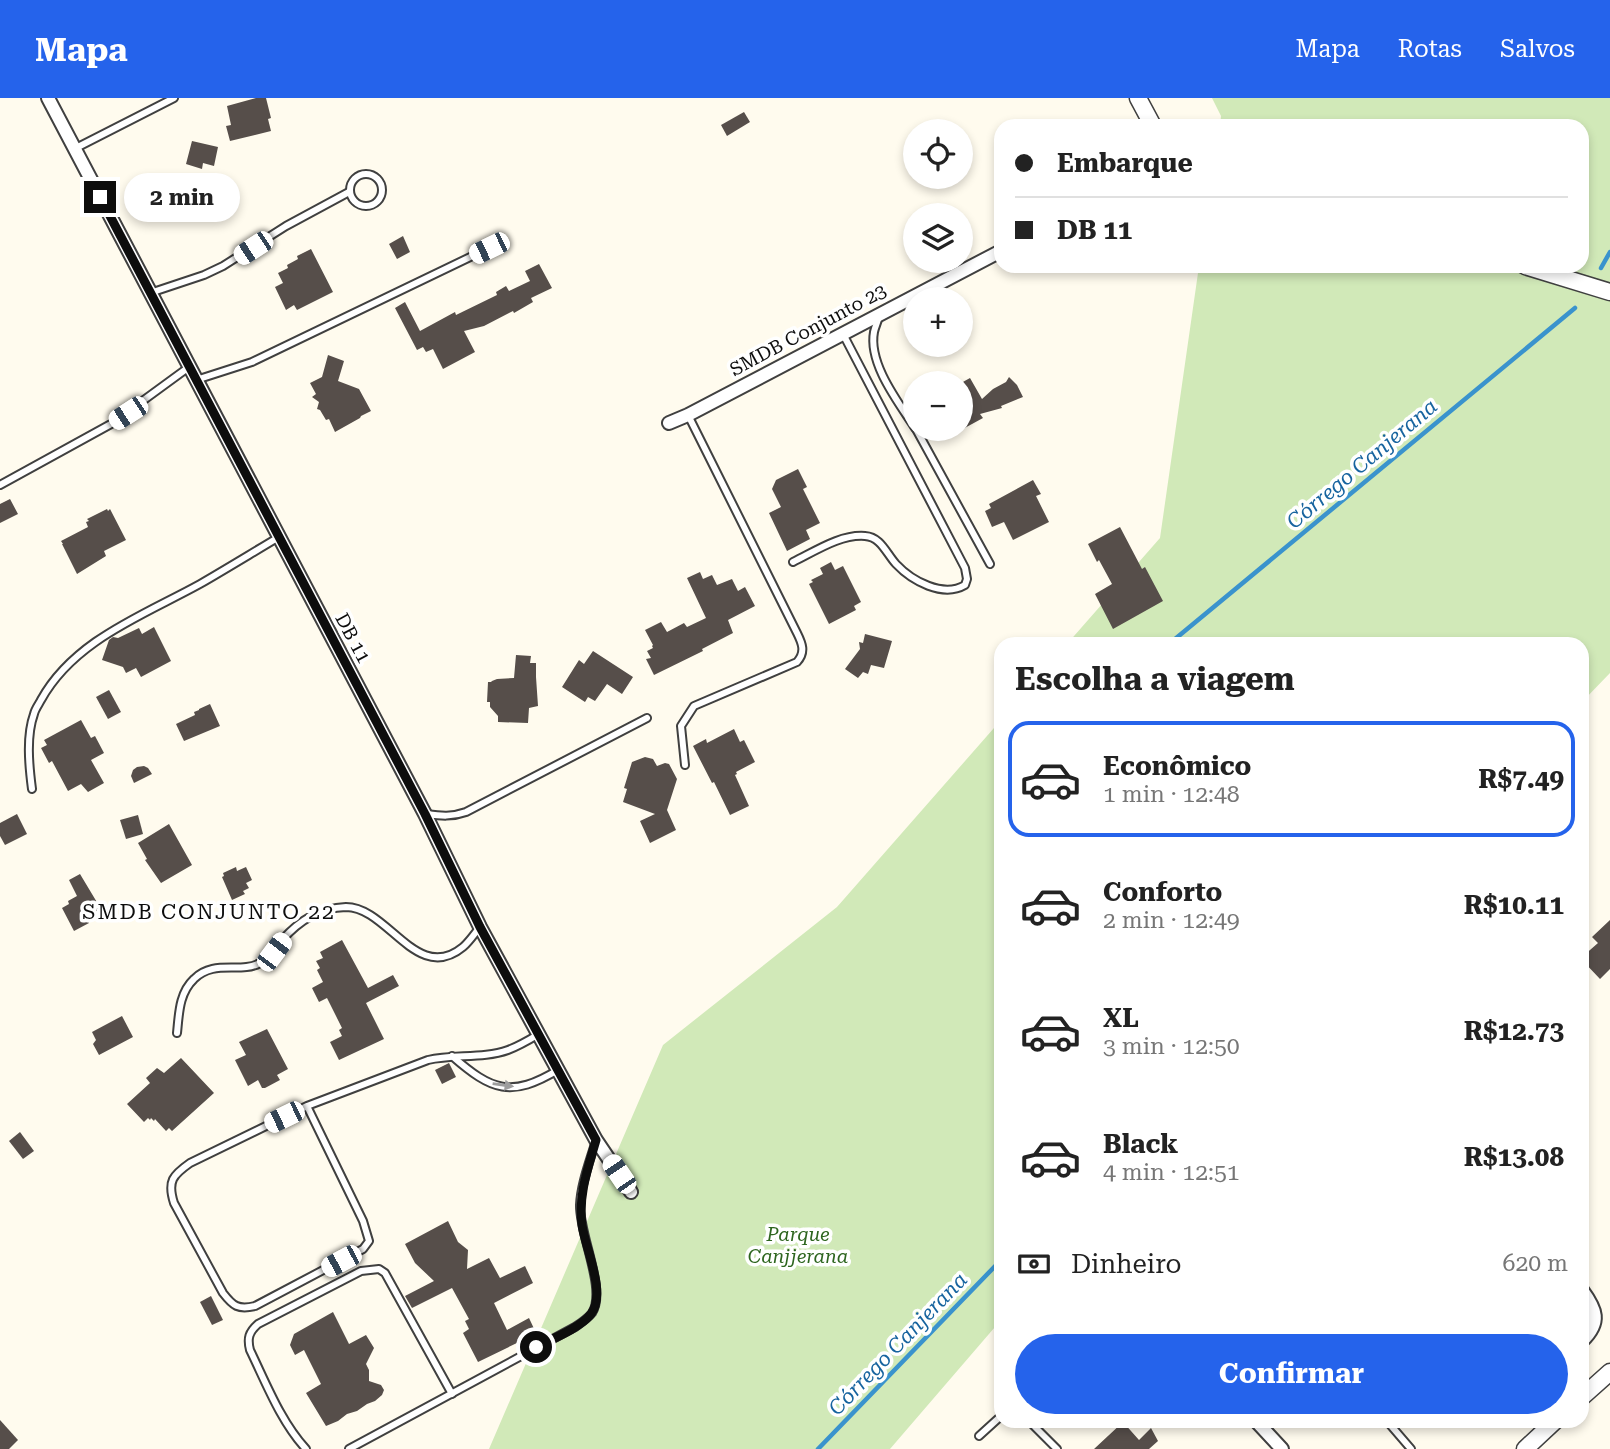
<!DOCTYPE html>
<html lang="pt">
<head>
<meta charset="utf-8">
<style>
	:root { --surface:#fff; --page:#f2f2f2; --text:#222; --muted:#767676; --line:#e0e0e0; --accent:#2563eb }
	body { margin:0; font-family:"Roboto Serif",serif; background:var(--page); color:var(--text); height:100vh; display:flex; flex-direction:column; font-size:26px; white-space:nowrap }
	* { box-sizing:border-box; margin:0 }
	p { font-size:23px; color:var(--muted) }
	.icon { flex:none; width:38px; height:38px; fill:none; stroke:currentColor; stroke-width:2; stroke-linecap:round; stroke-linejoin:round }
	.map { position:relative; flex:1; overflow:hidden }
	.panel { position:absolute; left:994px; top:539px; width:595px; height:791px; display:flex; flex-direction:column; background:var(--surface); border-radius:21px; box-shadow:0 4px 10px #0003 }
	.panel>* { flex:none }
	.hud { position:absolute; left:994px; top:21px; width:595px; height:154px; border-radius:21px; box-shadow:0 4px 10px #0003; display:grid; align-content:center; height:154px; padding:0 21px; background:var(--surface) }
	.tools { position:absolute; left:903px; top:21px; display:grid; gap:14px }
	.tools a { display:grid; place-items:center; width:70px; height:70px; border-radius:50%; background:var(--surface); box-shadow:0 4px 10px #0003; font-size:35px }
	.end { position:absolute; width:32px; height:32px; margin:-16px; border:9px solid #0d0d0d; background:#fff; box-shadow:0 0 0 4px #fff }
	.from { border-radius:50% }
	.bubble { position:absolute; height:49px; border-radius:24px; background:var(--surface); box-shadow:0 4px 10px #0003; font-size:23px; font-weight:700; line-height:49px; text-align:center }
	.car { position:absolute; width:21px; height:42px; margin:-21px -10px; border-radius:9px; box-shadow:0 0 5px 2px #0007; background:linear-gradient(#fff 24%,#345 0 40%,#fff 0 76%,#345 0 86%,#fff 0) }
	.hud b { display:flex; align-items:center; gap:24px; height:66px; font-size:26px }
	.hud b+b { border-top:2px solid var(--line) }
	.hud i { width:18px; height:18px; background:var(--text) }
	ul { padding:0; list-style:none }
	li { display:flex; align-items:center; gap:21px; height:116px; margin:0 14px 10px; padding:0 7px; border:4px solid transparent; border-radius:21px }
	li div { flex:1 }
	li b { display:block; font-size:26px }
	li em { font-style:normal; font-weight:700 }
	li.active { border-color:var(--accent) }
	li>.icon { width:63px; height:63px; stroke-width:1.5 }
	h2 { padding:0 21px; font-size:32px; line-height:84px }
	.pay { display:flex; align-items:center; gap:18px; height:77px; padding:0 21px; font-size:26px }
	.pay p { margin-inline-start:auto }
	.primary-button { display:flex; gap:14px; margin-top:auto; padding:14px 21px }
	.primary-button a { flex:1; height:80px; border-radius:42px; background:var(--accent); color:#fff; font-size:28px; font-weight:700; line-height:80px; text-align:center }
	header { display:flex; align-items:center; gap:42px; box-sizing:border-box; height:98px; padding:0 35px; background:var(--accent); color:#fff }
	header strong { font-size:33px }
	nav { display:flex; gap:38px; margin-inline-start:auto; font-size:24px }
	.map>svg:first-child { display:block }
	.green { fill:#d1e9b8 }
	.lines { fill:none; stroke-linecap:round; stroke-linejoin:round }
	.stream { stroke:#3a93cd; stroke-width:4.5 }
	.building { fill:#564e4a }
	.service-casing { stroke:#404040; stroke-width:10 }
	.minor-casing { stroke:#404040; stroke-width:16 }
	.tertiary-casing { stroke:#404040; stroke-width:19 }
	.service { stroke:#fff; stroke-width:6 }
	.minor { stroke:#fff; stroke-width:12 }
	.tertiary { stroke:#fff; stroke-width:16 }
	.oneway { fill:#9e9e9e }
	.route { stroke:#0d0d0d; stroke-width:9 }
	.labels { text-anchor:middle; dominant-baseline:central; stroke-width:7; stroke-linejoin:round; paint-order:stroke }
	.street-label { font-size:19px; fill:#0d0d0d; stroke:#fff }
	.park-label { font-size:19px; font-style:italic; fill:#2d651e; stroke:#fff }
	.water-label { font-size:21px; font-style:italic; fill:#17649f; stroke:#fff }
	.neighbourhood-label { font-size:21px; letter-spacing:2px; fill:#0d0d0d; stroke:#fff }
</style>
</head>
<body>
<header>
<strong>Mapa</strong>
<nav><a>Mapa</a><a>Rotas</a><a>Salvos</a></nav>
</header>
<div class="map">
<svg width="1610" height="1351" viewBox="0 0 1610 1351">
	<rect width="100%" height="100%" fill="#fffbee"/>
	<g class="green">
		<polygon points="1212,0 1610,0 1610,575 1582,604 1582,546 1067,546 1160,440 1199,168 1582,168 1582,28 1220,28 1221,18"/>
		<polygon points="1001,622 1001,1222 890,1351 489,1351 663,947 837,809"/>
	</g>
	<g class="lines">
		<g class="stream">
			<polyline points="1601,170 1610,154"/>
			<polyline points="1169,546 1575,210"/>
			<polyline points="818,1351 1001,1162"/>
		</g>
	</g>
	<g class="building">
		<polygon points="256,0 266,0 271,20 268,21 271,33 230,43 226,28 231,27 227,8"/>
		<polygon points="744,14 750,24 727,38 721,27"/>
		<polygon points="192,43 218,49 214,68 203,65 202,71 186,66"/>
		<polygon points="403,138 410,154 397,161 389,146"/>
		<polygon points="311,151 333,194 297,212 294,207 286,212 275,189 283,185 278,175 288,170 287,167 298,161 297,158"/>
		<polygon points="539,166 552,190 531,200 533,204 514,215 513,213 484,228 464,233 475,254 443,271 433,251 426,254 423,249 417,252 395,210 405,204 420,233 455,214 456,217 497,197 496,194 506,188 509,193 530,183 525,173"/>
		<polygon points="328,257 344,263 338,283 359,291 371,313 361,318 360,320 335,334 329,321 326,322 320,312 317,311 319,304 312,299 316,296 310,285 322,279"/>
		<polygon points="1009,279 1017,287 1023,299 1001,308 1002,310 980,316 983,320 961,332 961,285 970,280 982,301 993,291 1006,284"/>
		<polygon points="798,371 807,389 803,391 820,425 806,432 810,441 787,453 769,415 781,409 772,391 776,382"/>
		<polygon points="1033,382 1041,396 1036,398 1049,424 1013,442 1004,424 992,429 985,413 991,410 989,406"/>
		<polygon points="10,401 18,416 0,425 0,406"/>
		<polygon points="107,411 108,413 110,411 126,442 104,453 106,458 77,476 62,446 63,446 61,443 88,429 86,424 89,423 87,421"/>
		<polygon points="1120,429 1142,471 1145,469 1163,503 1113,531 1095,496 1112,486 1099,462 1097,464 1088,446"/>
		<polygon points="831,464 835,472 843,468 861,504 854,508 856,512 829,526 809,486 813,484 811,482 823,476 820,470"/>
		<polygon points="700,474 703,481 712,477 717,487 732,481 738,493 745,489 755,508 728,522 733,535 702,551 703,553 654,577 646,561 651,560 647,553 653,550 652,548 653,547 645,532 661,524 667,534 684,525 687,529 706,520 687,480"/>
		<polygon points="154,529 171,563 141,579 136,570 126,575 123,569 102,562 109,542 113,539 118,540 139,530 142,536"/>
		<polygon points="865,536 892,543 884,570 871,567 868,576 863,574 858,580 845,571 860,551 859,544 863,545"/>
		<polygon points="593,553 633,579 622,596 607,586 595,603 588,599 585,604 562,589 579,562 584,566"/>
		<polygon points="516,557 531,558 530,565 536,565 536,579 538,608 529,610 528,625 498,624 498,618 490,609 490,604 487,604 488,584 491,584 492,583 497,581 514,580"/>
		<polygon points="109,592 121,614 108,621 96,599"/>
		<polygon points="210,606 220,628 184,643 176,626 195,617 194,614 199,612 199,611"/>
		<polygon points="81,622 91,640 95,638 104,655 91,662 104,685 88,694 81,686 68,693 52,663 49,665 41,650 47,647 44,642"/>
		<polygon points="734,631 740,644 744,642 755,664 736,674 737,676 735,677 749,708 730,717 714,684 712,685 693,648 706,641 707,645"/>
		<polygon points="645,659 653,661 657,668 665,665 669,666 677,681 667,712 676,732 650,745 640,723 655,716 623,704 627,691 624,690 632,664"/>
		<polygon points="144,668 148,670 152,676 134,685 131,678 133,672 137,669"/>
		<polygon points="17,716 27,736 5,747 0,738 0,725"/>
		<polygon points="138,717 143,736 126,741 120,722"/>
		<polygon points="169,726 192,767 161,785 145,762 147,761 138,745"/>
		<polygon points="236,769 237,773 246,769 252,782 246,785 249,790 243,793 245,796 232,802 222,779 224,778 223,775"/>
		<polygon points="80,776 101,811 86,819 89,825 74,833 62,810 69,806 68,803 77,798 69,782"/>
		<polygon points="1610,822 1610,871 1600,881 1582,862 1582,859 1598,845 1592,839"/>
		<polygon points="342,842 368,890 393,877 399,888 366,905 384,941 339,962 330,944 342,938 339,932 342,930 327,900 319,904 312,890 323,884 317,872 320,870 316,863 323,860 320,854"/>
		<polygon points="122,918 133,939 99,957 93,946 96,942 92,934"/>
		<polygon points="267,931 288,971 277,977 280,982 265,990 262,990 258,982 248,988 235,962 246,957 239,944"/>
		<polygon points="181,960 214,995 172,1033 169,1030 166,1033 155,1021 154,1023 151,1020 150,1022 148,1020 144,1024 127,1006 150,985 146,980 157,970 164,975"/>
		<polygon points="449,965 456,979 442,986 435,972"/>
		<polygon points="20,1034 34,1053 23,1061 9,1043"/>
		<polygon points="448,1123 458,1144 468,1152 467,1171 489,1160 500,1180 525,1168 533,1185 494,1205 507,1232 529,1220 537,1237 520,1246 519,1244 478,1264 463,1235 469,1231 465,1223 469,1221 452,1190 412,1210 405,1198 434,1183 415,1165 405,1146"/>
		<polygon points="211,1198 223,1222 212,1227 200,1204"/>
		<polygon points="333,1214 349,1246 366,1237 374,1250 366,1266 369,1272 369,1283 381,1287 384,1292 382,1297 375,1303 367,1306 357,1313 347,1316 338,1323 326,1328 306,1295 321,1286 304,1252 295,1257 290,1247 294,1236"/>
		<polygon points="0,1322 18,1342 9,1351 0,1351"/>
		<polygon points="1123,1324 1139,1342 1151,1330 1158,1343 1149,1351 1094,1351"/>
	</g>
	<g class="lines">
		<g class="service-casing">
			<g id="service">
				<polyline points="74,51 174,0"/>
				<circle cx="366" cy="92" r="16"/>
				<polyline points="150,195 204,177 223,168 286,128 349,94"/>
				<path d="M879 218C878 223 875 229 874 234 868 266 899 305 915 330"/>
				<polyline points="196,282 252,264 489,150"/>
				<polyline points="916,331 990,466"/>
				<polyline points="0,387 111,326 189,269"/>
				<path d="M793 464C814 454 840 436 865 438 881 439 886 455 896 466 912 483 943 500 965 487L967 481 965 470 843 236"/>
				<path d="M685 667 681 628 694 608 797 564C806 554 802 545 797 535L688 317"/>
				<path d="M32 691C29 668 26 638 34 616 35 611 39 606 41 602 74 542 144 517 200 486 226 471 252 455 279 439"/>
				<path d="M427 716C441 718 452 719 466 714L647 620"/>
				<path d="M177 935C179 916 179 895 194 881 214 861 240 876 260 865 270 860 275 851 282 842 300 822 319 810 346 809 388 809 417 887 463 849 469 844 475 835 480 829"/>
				<path d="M452 958C492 993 511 1000 558 972"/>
				<path d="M307 1008 363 1123 369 1143 363 1151 255 1208C238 1212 233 1208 223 1195L174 1105C167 1083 173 1077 190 1065L307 1008 428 962C454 956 483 961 508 952 519 948 529 942 539 936"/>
				<polyline points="1029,1323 1057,1351"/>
				<polyline points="1387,1323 1411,1351"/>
				<polyline points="979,1338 1001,1318"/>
				<path d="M306 1351C281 1324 266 1285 250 1252 247 1240 249 1234 258 1226L361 1173 379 1171 385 1175 452 1296"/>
				<path d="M349 1351 575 1229C581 1225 588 1220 592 1215 607 1192 579 1136 580 1107 581 1085 590 1063 596 1042"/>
			</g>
		</g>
		<g class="minor-casing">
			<g id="minor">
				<polyline points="48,0 425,716 480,829 596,1042 631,1094"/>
				<polyline points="669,325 688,317 1001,153"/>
				<path d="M1582 1192C1596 1211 1602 1224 1582 1243"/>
				<polyline points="1256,1323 1282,1351"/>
			</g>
		</g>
		<g class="tertiary-casing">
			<g id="tertiary">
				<polyline points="1138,0 1153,28"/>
				<polyline points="1525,168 1610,194"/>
				<polyline points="1582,1299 1610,1274"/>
				<polyline points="1525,1351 1555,1323"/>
			</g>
		</g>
		<use href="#service" class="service"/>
		<use href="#minor" class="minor"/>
		<use href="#tertiary" class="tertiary"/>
	</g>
	<defs><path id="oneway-solid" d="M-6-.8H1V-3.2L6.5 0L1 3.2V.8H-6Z" transform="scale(1.75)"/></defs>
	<use class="oneway" href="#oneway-solid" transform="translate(503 987) rotate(8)"/>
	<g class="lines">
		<path class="route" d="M100 99 425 716 480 829 596 1042C588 1070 578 1097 582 1127 585 1150 607 1195 591 1216 580 1230 552 1241 536 1249"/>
	</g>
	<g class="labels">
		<g class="street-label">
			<text transform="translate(808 232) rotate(-28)">SMDB Conjunto 23</text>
			<text transform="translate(353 540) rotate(62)">DB 11</text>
		</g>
		<g class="park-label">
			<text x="798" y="1136">Parque<tspan x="798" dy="22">Canjjerana</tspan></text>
		</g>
		<g class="water-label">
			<text transform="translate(1362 366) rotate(-40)">Córrego Canjerana</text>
			<text transform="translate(898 1246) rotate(-46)">Córrego Canjerana</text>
		</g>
		<g class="neighbourhood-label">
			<text x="209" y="814">SMDB CONJUNTO 22</text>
		</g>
	</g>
</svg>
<div class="tools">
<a><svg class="icon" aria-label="locate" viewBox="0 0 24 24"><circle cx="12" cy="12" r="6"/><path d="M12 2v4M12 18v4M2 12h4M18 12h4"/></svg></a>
<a><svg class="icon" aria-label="layers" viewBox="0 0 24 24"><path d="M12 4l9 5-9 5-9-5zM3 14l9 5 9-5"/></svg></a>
<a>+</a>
<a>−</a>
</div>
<i class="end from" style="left:536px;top:1249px"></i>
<i class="end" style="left:100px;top:99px"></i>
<div class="bubble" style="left:124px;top:75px;width:116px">2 min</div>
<i class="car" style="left:253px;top:150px;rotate:237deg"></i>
<i class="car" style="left:489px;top:150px;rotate:244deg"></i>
<i class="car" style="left:128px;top:315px;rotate:237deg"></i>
<i class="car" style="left:274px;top:854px;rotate:37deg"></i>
<i class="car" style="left:284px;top:1019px;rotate:244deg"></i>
<i class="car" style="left:619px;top:1076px;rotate:326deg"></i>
<i class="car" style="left:341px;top:1163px;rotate:242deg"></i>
<div class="hud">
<b><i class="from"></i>Embarque</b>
<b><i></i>DB 11</b>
</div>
<section class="panel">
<h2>Escolha a viagem</h2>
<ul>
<li class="active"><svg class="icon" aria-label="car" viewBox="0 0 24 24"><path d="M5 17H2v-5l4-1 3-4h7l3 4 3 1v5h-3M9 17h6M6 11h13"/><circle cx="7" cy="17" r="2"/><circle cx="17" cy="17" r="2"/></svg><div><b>Econômico</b><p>1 min · 12:48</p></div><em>R$7.49</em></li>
<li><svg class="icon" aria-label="car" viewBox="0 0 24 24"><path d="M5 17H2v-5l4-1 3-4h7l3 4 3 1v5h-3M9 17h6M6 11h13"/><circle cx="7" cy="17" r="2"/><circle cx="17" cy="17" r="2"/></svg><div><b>Conforto</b><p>2 min · 12:49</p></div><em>R$10.11</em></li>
<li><svg class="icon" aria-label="car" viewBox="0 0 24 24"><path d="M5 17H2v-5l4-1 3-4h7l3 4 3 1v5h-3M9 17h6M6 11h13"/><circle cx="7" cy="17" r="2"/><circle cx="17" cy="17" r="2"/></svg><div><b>XL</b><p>3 min · 12:50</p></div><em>R$12.73</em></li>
<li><svg class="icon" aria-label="car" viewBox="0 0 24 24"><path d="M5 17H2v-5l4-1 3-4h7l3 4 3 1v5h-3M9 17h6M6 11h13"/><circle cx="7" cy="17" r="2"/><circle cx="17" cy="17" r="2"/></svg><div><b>Black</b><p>4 min · 12:51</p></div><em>R$13.08</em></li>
</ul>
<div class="pay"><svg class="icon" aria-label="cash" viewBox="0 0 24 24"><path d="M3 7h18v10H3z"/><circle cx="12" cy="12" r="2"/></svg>Dinheiro<p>620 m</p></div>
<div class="primary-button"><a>Confirmar</a></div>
</section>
</div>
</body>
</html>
